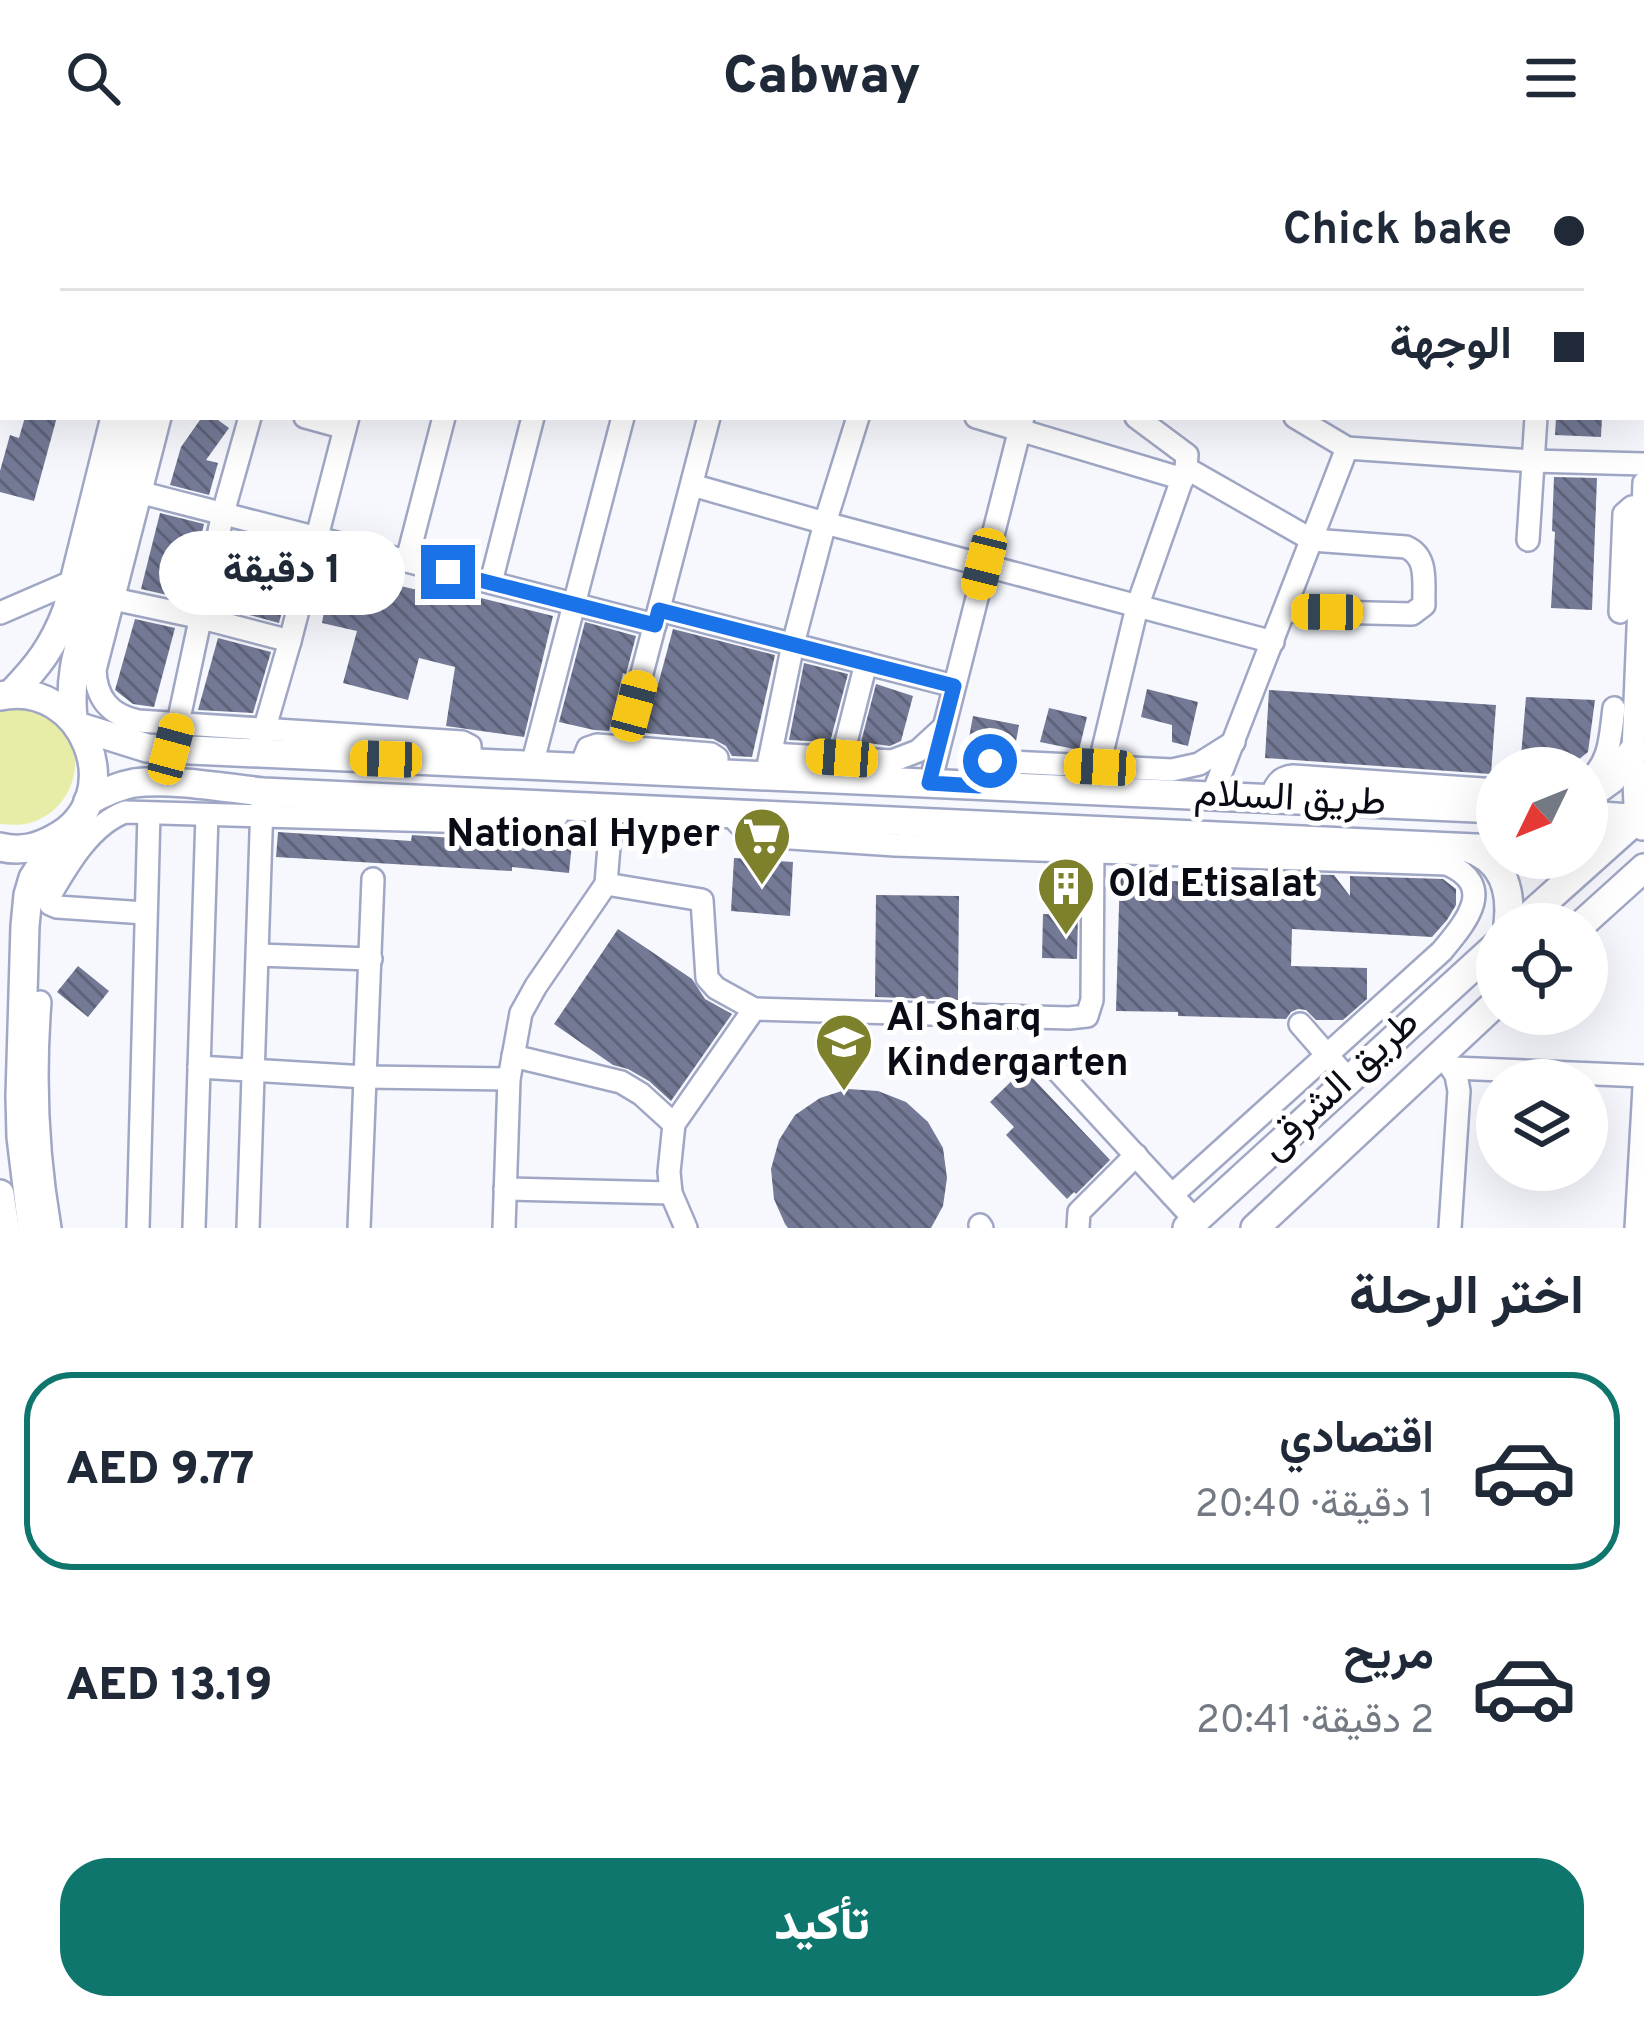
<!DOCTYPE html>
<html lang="ar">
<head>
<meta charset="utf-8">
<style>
	:root { --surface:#fff; --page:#f6f6f7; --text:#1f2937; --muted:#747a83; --line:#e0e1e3; --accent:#0f766e }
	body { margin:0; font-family:Overpass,Vazirmatn,sans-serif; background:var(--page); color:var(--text); direction:rtl; height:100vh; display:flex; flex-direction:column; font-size:45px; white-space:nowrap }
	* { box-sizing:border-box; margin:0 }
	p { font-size:39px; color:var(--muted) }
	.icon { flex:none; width:66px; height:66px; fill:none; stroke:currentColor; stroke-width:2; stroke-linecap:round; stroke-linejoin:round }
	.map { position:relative; height:1072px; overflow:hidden; direction:ltr }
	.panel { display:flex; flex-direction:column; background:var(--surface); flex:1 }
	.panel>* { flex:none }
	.top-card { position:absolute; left:0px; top:0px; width:1644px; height:264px; box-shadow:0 12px 48px #0002; direction:rtl; display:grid; align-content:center; height:264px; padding:0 60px; background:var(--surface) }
	.needle { width:78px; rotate:227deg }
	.tools { position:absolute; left:1476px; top:591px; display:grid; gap:24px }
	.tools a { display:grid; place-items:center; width:132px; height:132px; border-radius:50%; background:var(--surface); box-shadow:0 12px 48px #0002; font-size:60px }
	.end { position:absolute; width:54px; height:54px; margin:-27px; border:15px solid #1a73e8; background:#fff; box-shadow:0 0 0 6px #fff }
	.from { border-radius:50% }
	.bubble { position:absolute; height:84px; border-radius:42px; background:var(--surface); box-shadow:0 12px 48px #0002; font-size:39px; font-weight:800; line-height:84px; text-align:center; direction:rtl }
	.car { position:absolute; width:36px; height:72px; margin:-36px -18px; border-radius:15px; box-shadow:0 0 9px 3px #0007; background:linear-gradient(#f5c518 24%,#345 0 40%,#f5c518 0 76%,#345 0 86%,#f5c518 0) }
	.top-card b { display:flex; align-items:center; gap:42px; height:114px; font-size:45px }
	.top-card b+b { border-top:3px solid var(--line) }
	.top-card i { width:30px; height:30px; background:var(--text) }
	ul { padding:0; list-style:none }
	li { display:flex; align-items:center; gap:36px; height:198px; margin:0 24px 18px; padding:0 36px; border:6px solid transparent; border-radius:48px }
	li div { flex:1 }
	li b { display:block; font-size:45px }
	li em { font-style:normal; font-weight:800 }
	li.current { border-color:var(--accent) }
	li>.icon { width:108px; height:108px; stroke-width:1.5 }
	h2 { padding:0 60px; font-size:54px; line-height:144px }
	.primary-button { display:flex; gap:24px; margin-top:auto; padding:24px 60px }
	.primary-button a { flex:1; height:138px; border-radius:48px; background:var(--accent); color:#fff; font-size:48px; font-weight:800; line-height:138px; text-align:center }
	header { display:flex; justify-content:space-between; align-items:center; height:156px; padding:0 60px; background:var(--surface); font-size:54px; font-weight:800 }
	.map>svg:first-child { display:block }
	.grass { fill:#e7eca6 }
	.building { fill:url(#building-back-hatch) }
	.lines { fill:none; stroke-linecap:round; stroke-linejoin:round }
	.minor-casing { stroke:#a0a7c5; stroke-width:26 }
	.major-casing { stroke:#a0a7c5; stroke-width:32 }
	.minor { stroke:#fff; stroke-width:21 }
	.major { stroke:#fff; stroke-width:27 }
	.route { stroke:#1a73e8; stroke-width:15 }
	.labels { text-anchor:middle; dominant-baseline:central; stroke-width:10; stroke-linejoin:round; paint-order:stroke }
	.street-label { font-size:39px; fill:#090b15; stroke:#fff }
	.poi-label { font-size:39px; font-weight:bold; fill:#090b15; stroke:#fff; text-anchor:start }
</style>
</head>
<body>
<header><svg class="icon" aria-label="menu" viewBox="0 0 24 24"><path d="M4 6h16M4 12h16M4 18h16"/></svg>Cabway<svg class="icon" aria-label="search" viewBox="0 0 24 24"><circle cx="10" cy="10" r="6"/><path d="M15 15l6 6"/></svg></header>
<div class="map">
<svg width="1644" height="1072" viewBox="0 0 1644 1072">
	<defs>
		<pattern id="building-back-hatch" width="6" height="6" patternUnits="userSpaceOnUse" patternTransform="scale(3)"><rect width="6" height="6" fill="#747a96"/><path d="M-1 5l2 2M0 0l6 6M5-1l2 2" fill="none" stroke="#5d6279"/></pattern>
	</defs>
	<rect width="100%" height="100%" fill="#f6f8fe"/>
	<path class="grass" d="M0 544C9 544 21 543 29 545 37 547 46 556 53 561 89 589 79 646 38 664 25 670 14 669 0 668Z"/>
	<g class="building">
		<polygon points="25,261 57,261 34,345 0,336 0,315 10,279 19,282"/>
		<polygon points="202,261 214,261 229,272 206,304 218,307 209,339 170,329 181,291"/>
		<polygon points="1556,261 1602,261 1601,281 1555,279"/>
		<polygon points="1554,321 1597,322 1592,454 1551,452 1555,376 1552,375"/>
		<polygon points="160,357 204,368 185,443 141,433"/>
		<polygon points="244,380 298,393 279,467 227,453"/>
		<polygon points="388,427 476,448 477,441 553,460 524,581 446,570 455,511 419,502 408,544 343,527 357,475 322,467 328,433 384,444"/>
		<polygon points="135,463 175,472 154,551 133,548 115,534"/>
		<polygon points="585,466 636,480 626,518 623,517 609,575 594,574 559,566"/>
		<polygon points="673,473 775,499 752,601 732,600 726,590 713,583 645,577"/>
		<polygon points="218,482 271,496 253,557 198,554"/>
		<polygon points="804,507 848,518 830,586 789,584"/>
		<polygon points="876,528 913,540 901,585 890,590 861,586"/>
		<polygon points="1147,533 1198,546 1188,590 1172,586 1172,569 1141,561"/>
		<polygon points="1269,534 1496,549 1491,618 1265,602"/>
		<polygon points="1526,541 1595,544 1588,596 1568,612 1520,612"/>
		<polygon points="1049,552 1087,561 1079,594 1040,586"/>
		<polygon points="973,560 1019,569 1015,591 968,587"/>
		<polygon points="278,676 411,685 412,679 522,687 523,682 572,687 569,717 512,711 512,715 276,701"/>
		<polygon points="734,702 793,706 790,760 731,755"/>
		<polygon points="1120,714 1170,715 1170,725 1243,727 1295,727 1295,718 1334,719 1350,740 1350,720 1443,723 1456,733 1456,749 1447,764 1432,781 1292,773 1291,810 1367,812 1367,843 1343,864 1316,864 1306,854 1298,853 1291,856 1286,863 1178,860 1178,856 1116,855"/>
		<polygon points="876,739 959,740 958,844 875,841"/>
		<polygon points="1043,758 1078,759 1077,803 1042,802"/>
		<polygon points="618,773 692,823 705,843 732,858 671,945 649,925 628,913 613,909 554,868"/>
		<polygon points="78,810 109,835 88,861 57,836"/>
		<polygon points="1024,913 1110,1004 1076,1038 1074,1036 1067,1043 1006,979 1014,971 990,946"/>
		<polygon points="848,933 878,935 906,946 928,966 943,992 947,1022 943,1050 931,1072 788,1072 785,1068 774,1043 771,1013 779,984 795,959 820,942"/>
	</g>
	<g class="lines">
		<g class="minor-casing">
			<g id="minor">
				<polyline points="552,0 564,3"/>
				<polyline points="1382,0 1387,3"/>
				<polyline points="145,3 146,0"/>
				<polyline points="227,3 228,0"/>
				<polyline points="315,3 316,0"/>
				<polyline points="414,3 414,0"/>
				<polyline points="511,3 512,0"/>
				<polyline points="600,3 601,0"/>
				<polyline points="689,3 690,0"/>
				<polyline points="777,3 778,0"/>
				<polyline points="1089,3 1089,0"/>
				<polyline points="1196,3 1196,0"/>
				<polyline points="1323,3 1325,0"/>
				<polyline points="1424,3 1426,0"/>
				<polyline points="1533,3 1535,0"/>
				<polyline points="0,42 3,44"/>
				<polyline points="1641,142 1644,142"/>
				<polyline points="0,207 3,208"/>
				<path d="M160 261 95 514C96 542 110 559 138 565L462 586 470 590 471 607"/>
				<polyline points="305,261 345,272"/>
				<polyline points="976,261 1183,323"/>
				<path d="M1136 261 1187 299 1186 312 1312 384 1406 391C1429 401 1423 427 1424 449L1412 458 1285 455"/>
				<polyline points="1295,261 1347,292 1533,305 1644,308"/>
				<polyline points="692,329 825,367 1273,486"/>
				<polyline points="127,333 655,469"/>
				<polyline points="1528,384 1536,261"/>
				<polyline points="407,404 444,261"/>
				<polyline points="491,426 533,261"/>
				<polyline points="104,441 202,462 290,485"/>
				<polyline points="659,454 954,530"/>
				<polyline points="1620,456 1624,358 1632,351 1643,350"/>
				<polyline points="0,457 74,425"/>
				<polyline points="175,581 223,357 250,261"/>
				<polyline points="261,585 290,485 348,261"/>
				<polyline points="771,598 892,605 918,595 943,572"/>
				<polyline points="842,602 866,507"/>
				<polyline points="532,609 623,261"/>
				<polyline points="580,612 588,592 597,589 711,598 717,602 716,618"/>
				<polyline points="617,613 709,261"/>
				<polyline points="766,620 793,488 825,367 858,261"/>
				<path d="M1587 626C1611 606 1610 581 1614 552"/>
				<polyline points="930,627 1023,261"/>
				<polyline points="979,630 983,609 990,605 1172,614 1199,608 1234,586"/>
				<polyline points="1093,635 1137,451 1186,312"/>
				<polyline points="1212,640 1347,292"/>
				<path d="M1271 643C1274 630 1279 621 1293 620L1497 634"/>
				<path d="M729 657 742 671 756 679 791 682 895 689 1447 708C1498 730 1465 767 1442 795L1172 1039"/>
				<polyline points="1642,673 1635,651 1633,595 1644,327"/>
				<polyline points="606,728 702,744 707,822 716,832 754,853"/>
				<path d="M145 757 57 751 50 748 49 741C67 710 90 669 125 656L547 668 557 660 558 648"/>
				<polyline points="258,799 371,803"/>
				<path d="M40 846C34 922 37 997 50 1072"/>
				<polyline points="1300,868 1348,923"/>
				<polyline points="513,900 621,926 641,938 674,968"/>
				<polyline points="1445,903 1456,919 1459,935 1450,1072"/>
				<polyline points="199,911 366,921 509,923"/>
				<polyline points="1055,912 1195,1064"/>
				<polyline points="1453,912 1644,920"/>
				<polyline points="505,1033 671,1037"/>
				<polyline points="980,1069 982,1072"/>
				<polyline points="138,1072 149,657"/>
				<polyline points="194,1072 207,659"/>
				<polyline points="248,1072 262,647"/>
				<polyline points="359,1072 373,723"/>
				<polyline points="504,1072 509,923 521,857 536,830 606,728 612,652"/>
				<polyline points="686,1072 671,1037 669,1016 674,968 754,853 1069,862 1087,860 1092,844 1093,687"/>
				<polyline points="1078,1072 1079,1056 1136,999"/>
				<polyline points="1636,1072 1644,931"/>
			</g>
		</g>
		<g class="major-casing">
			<g id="major">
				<polyline points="183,3 184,0"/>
				<polyline points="204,3 205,0"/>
				<path d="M11 538C38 510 53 491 67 454L115 261"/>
				<path d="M0 540C84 522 131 642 55 682 37 692 20 696 0 691"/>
				<path d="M73 563C68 510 82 484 95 435 110 377 122 319 137 261"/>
				<polyline points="80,571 147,592 1497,653"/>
				<polyline points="1587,641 1612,623 1633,595"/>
				<path d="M88 645C103 637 117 630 134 627 171 622 225 632 263 636L1497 693"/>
				<polyline points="1587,659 1644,663"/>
				<path d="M1468 692C1503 703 1512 734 1508 768"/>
				<polyline points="1520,768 1644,657"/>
				<polyline points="1582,768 1644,712"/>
				<polyline points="0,1038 5,1072"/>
				<polyline points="32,1072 21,981 20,940 25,770 28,739 33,722 61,679"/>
				<polyline points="1187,1072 1497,789"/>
				<polyline points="1255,1072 1497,846"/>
			</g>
		</g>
		<use href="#minor" class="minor"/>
		<use href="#major" class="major"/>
	</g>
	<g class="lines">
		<polyline class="route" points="448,416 655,469 659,454 954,530 929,627 979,630 983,609 990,605"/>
	</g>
	<defs>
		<g id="supermarket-pin" transform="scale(3)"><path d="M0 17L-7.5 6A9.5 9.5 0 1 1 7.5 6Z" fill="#7e812b" stroke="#fff"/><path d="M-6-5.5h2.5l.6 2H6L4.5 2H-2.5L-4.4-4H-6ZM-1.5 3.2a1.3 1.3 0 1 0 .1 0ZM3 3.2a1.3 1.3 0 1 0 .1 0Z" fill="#fff"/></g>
		<g id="building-pin" transform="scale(3)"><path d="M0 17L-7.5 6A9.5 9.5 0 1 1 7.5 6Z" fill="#7e812b" stroke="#fff"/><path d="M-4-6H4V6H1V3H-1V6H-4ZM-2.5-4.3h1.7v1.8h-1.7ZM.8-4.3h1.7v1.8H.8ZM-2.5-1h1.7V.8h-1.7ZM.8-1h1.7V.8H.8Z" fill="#fff"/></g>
		<g id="school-pin" transform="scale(3)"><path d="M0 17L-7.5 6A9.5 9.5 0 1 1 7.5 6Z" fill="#7e812b" stroke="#fff"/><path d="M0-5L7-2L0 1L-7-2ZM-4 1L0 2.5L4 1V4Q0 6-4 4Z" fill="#fff"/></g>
	</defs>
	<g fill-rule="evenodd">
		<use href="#supermarket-pin" x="762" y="680"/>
		<use href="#building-pin" x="1066" y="730"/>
		<use href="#school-pin" x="844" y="886"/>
	</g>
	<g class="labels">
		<g class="street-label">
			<text transform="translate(1290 644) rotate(3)">طريق السلام</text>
			<text transform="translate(1341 930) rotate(-43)">طريق الشرقى</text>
		</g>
		<g class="poi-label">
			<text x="720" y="680" text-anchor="end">National Hyper</text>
			<text x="1108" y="730">Old Etisalat</text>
			<text x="886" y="864">Al Sharq<tspan x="886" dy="45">Kindergarten</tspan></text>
		</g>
	</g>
</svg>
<div class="tools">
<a><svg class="needle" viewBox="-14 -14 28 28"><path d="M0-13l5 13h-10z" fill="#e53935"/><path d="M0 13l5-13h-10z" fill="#747a83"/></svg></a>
<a><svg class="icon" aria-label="locate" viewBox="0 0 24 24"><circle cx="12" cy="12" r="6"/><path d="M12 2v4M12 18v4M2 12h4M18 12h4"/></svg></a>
<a><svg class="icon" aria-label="layers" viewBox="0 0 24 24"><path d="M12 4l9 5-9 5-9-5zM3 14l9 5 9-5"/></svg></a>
</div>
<i class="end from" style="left:990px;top:605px"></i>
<i class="end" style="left:448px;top:416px"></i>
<div class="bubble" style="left:159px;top:375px;width:246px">1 دقيقة</div>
<i class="car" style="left:984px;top:408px;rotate:194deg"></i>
<i class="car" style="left:1327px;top:456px;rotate:271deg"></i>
<i class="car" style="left:634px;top:550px;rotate:15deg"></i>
<i class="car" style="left:171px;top:593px;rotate:15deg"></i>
<i class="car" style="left:842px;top:602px;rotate:274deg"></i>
<i class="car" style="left:386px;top:603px;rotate:272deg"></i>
<i class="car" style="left:1100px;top:611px;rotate:273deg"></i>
<div class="top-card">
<b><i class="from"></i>Chick bake</b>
<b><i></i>الوجهة</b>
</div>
</div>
<section class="panel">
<h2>اختر الرحلة</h2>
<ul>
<li class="current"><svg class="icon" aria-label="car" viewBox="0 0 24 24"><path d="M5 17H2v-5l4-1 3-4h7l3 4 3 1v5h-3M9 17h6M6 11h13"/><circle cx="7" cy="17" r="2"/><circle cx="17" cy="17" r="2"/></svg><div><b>اقتصادي</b><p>1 دقيقة · 20:40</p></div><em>AED 9.77</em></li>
<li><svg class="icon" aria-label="car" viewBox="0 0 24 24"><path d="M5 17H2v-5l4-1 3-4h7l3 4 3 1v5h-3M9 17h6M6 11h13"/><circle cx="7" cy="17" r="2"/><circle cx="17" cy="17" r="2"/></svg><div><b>مريح</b><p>2 دقيقة · 20:41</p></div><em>AED 13.19</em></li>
</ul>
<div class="primary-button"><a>تأكيد</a></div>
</section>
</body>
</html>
